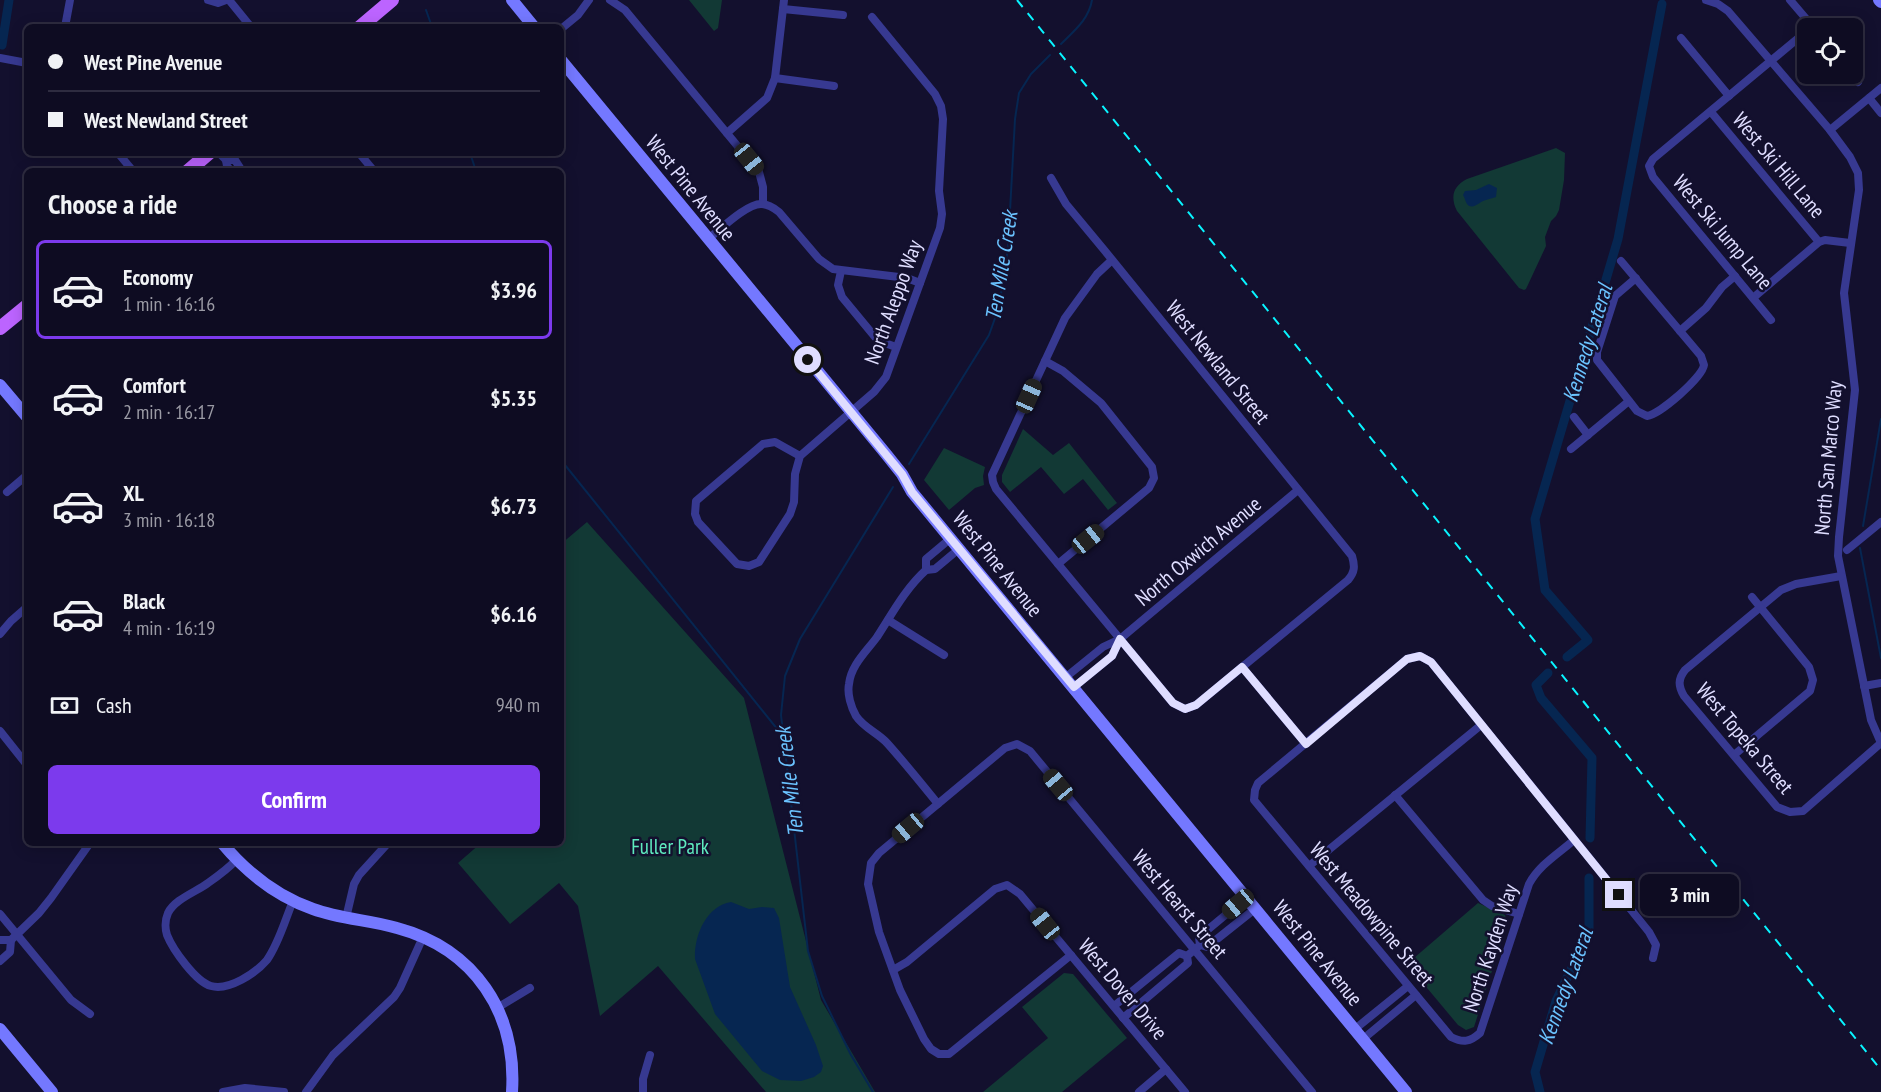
<!DOCTYPE html>
<html lang="en">
<head>
<meta charset="utf-8">
<style>
	:root { --surface:#0e0c22; --page:#1c1a2f; --text:#f1f3f6; --muted:#9b9ba5; --line:#2e2c40; --accent:#7c3aed }
	body { margin:0; font-family:"PT Sans Narrow",sans-serif; background:var(--page); color:var(--text); height:100vh; display:flex; flex-direction:column; font-size:22px; white-space:nowrap }
	* { box-sizing:border-box; margin:0 }
	p { font-size:20px; color:var(--muted) }
	.icon { flex:none; width:33px; height:33px; fill:none; stroke:currentColor; stroke-width:2; stroke-linecap:round; stroke-linejoin:round }
	.map { position:relative; flex:1; overflow:hidden }
	.panel { position:absolute; left:24px; top:168px; width:540px; height:678px; display:flex; flex-direction:column; background:var(--surface); border-radius:9px; box-shadow:0 3px 15px #0003,0 0 0 2px var(--line) }
	.panel>* { flex:none }
	.hud { position:absolute; left:24px; top:24px; width:540px; height:132px; border-radius:9px; box-shadow:0 3px 15px #0003,0 0 0 2px var(--line); display:grid; align-content:center; height:132px; padding:0 24px; background:var(--surface) }
	.buttons { position:absolute; left:1797px; top:18px; display:grid; gap:12px }
	.buttons a { display:grid; place-items:center; width:66px; height:66px; border-radius:9px; background:var(--surface); box-shadow:0 3px 15px #0003,0 0 0 2px var(--line); font-size:30px }
	.end { position:absolute; width:27px; height:27px; margin:-14px; border:8px solid #dfddff; background:#111; box-shadow:0 0 0 3px #111 }
	.from { border-radius:50% }
	.bubble { position:absolute; height:42px; border-radius:9px; background:var(--surface); box-shadow:0 3px 15px #0003,0 0 0 2px var(--line); font-size:20px; font-weight:600; line-height:42px; text-align:center }
	.car { position:absolute; width:18px; height:36px; margin:-18px -9px; border-radius:8px; box-shadow:0 0 4px 2px #0007; background:linear-gradient(#222 24%,#8ab4d8 0 40%,#222 0 76%,#8ab4d8 0 86%,#222 0) }
	.hud b { display:flex; align-items:center; gap:21px; height:57px; font-size:22px }
	.hud b+b { border-top:2px solid var(--line) }
	.hud i { width:15px; height:15px; background:var(--text) }
	ul { padding:0; list-style:none }
	li { display:flex; align-items:center; gap:18px; height:99px; margin:0 12px 9px; padding:0 12px; border:3px solid transparent; border-radius:9px }
	li div { flex:1 }
	li b { display:block; font-size:22px }
	li em { font-style:normal; font-weight:600 }
	li.selected { border-color:var(--accent) }
	li>.icon { width:54px; height:54px; stroke-width:1.5 }
	h2 { padding:0 24px; font-size:27px; line-height:72px }
	.pay { display:flex; align-items:center; gap:15px; height:66px; padding:0 24px; font-size:22px }
	.pay p { margin-inline-start:auto }
	.primary-button { display:flex; gap:12px; margin-top:auto; padding:12px 24px }
	.primary-button a { flex:1; height:69px; border-radius:9px; background:var(--accent); color:#fff; font-size:24px; font-weight:600; line-height:69px; text-align:center }
	.map>svg:first-child { display:block }
	.green { fill:#123935 }
	.water { fill:#062651 }
	.lines { fill:none; stroke-linecap:round; stroke-linejoin:round }
	.stream { stroke:#062651; stroke-width:2 }
	.canal { stroke:#062651; stroke-width:9 }
	.street { stroke:#373991; stroke-width:8 }
	.secondary { stroke:#7478ff; stroke-width:12 }
	.primary { stroke:#bc64ff; stroke-width:14 }
	.rail { stroke:#09f4ff; stroke-width:2; stroke-dasharray:9 8; stroke-linecap:butt }
	.route { stroke:#dfddff; stroke-width:8 }
	.labels { text-anchor:middle; dominant-baseline:central; stroke-width:5; stroke-linejoin:round; paint-order:stroke }
	.street-label { font-size:21px; fill:#dfddff; stroke:#13102e }
	.park-label { font-size:21px; fill:#5eeabf; stroke:#13102e }
	.water-label { font-size:22px; font-style:italic; fill:#6bc3ff; stroke:#13102e }
</style>
</head>
<body>
<div class="map">
<svg width="1881" height="1092" viewBox="0 0 1881 1092">
	<rect width="100%" height="100%" fill="#13102e"/>
	<g class="green">
		<polygon points="689,0 722,0 718,28 714,31"/>
		<path d="M1556 148 1565 153 1564 180 1559 210 1556 216 1551 221 1545 237 1546 246 1526 289 1524 290 1519 288 1457 211C1450 197 1453 186 1467 179Z"/>
		<polygon points="1023,429 1053,455 1069,443 1117,503 1108,510 1083,479 1064,494 1041,467 1010,492 1002,482 1002,475"/>
		<polygon points="944,448 985,467 983,476 984,485 975,488 949,510 924,480"/>
		<polygon points="587,522 744,698 821,1000 875,1092 766,1092 658,966 600,1016 578,906 559,883 510,924 458,863 481,843 561,843 561,544"/>
		<polygon points="1478,903 1505,915 1507,924 1474,1027 1466,1030 1458,1025 1407,964"/>
		<polygon points="1064,973 1073,974 1127,1038 1062,1092 983,1092 1048,1038 1022,1007"/>
	</g>
	<g class="water">
		<path d="M1489 184 1497 188 1496 197C1493 198 1489 199 1486 200 1480 201 1473 211 1467 204 1465 201 1465 198 1463 195L1465 191 1476 190Z"/>
		<path d="M731 902 749 909 762 907 774 908 779 918 790 987 816 1045 823 1066 821 1072 814 1077 801 1081 780 1080 762 1071 715 1014 695 959C694 936 706 906 731 902Z"/>
	</g>
	<g class="lines">
		<g class="stream">
			<polyline points="426,10 432,27"/>
			<path d="M1061 44C1074 31 1089 19 1092 0"/>
			<polyline points="470,153 476,171"/>
			<polyline points="561,452 565,465 782,735"/>
			<polyline points="909,464 989,335 999,307 1008,248 1015,119 1019,93 1031,74 1050,55"/>
			<polyline points="1863,526 1881,419"/>
			<polyline points="1860,548 1881,658"/>
			<polyline points="873,1092 851,1055 822,996 808,951 781,715 785,676 800,639 893,487"/>
		</g>
		<g class="canal">
			<polyline points="2,45 9,0"/>
			<polyline points="1567,657 1588,640 1545,590 1535,519 1618,239 1662,4"/>
			<polyline points="1548,673 1536,685 1541,698 1592,758 1590,838"/>
			<polyline points="1540,1092 1535,1072 1556,1001 1589,932 1589,878"/>
		</g>
		<g class="street">
			<polyline points="208,0 218,3 226,0"/>
			<polyline points="229,0 251,27"/>
			<polyline points="610,0 625,10 759,172 763,187 763,204"/>
			<polyline points="1706,0 1718,4 1728,11 1830,130 1850,157 1858,173 1859,190 1844,293 1855,390 1839,537 1838,556 1871,720 1881,743"/>
			<polyline points="1790,0 1814,28"/>
			<polyline points="783,9 843,15"/>
			<polyline points="65,27 70,0"/>
			<polyline points="561,29 578,15 589,0"/>
			<polyline points="1681,38 1729,96"/>
			<polyline points="0,58 27,63"/>
			<polyline points="1851,74 1858,82"/>
			<polyline points="775,78 834,86"/>
			<polyline points="1869,98 1881,113"/>
			<polyline points="1711,112 1819,242"/>
			<polyline points="1830,130 1881,88"/>
			<polyline points="727,133 767,98 775,78 784,0"/>
			<polyline points="118,153 133,171"/>
			<polyline points="219,153 226,160 227,166 231,171"/>
			<polyline points="359,153 374,171"/>
			<polyline points="226,160 235,160 242,171"/>
			<path d="M1051 178 1066 204 1105 251 1352 556C1355 566 1355 572 1348 580L1196 705 1185 709 1173 703 996 489 993 482 992 475 1065 318 1097 274 1112 260"/>
			<path d="M708 239C720 230 746 204 761 204 768 204 774 208 779 212L819 259 833 269 907 278 920 283"/>
			<path d="M1621 261 1701 356 1704 365C1702 378 1660 414 1647 416L1637 411 1597 360V352L1615 296 1636 278"/>
			<polyline points="841,271 838,285 842,297 875,337 882,342 896,347"/>
			<polyline points="1753,298 1819,242 1825,240 1850,243"/>
			<polyline points="1771,320 1653,177 1649,166 1653,159 1808,30"/>
			<polyline points="1680,331 1706,308 1722,287 1735,276"/>
			<polyline points="1045,361 1063,371 1101,403 1152,467 1154,478 1149,488 1058,564"/>
			<polyline points="1574,417 1588,435"/>
			<polyline points="1571,449 1629,401"/>
			<polyline points="800,456 775,442 763,444 696,501 695,514 698,522 737,564 749,566 759,562 790,514 794,502 795,474 800,456 874,392 886,377 940,228 942,214 939,191 943,119 941,106 935,94 872,17"/>
			<polyline points="7,492 27,475"/>
			<polyline points="951,538 926,559 926,570 935,569 960,548"/>
			<polyline points="1847,550 1881,522"/>
			<path d="M926 570C905 589 892 614 877 637 866 652 851 665 849 684 847 694 851 707 856 716 864 728 878 733 887 743 905 763 921 783 938 804"/>
			<path d="M1841 576 1796 584 1781 590 1685 670C1678 679 1678 686 1684 696L1777 807 1790 812 1803 811 1881 743"/>
			<polyline points="888,620 944,655"/>
			<polyline points="0,634 11,621 27,607"/>
			<polyline points="1242,667 1306,744"/>
			<polyline points="1066,677 1103,647 1120,639 1298,490"/>
			<polyline points="1864,686 1881,683"/>
			<polyline points="1074,687 1112,656 1120,639"/>
			<polyline points="0,731 27,765"/>
			<polyline points="1734,755 1810,691 1813,680 1809,667 1752,597"/>
			<polyline points="1395,795 1483,900 1492,906 1519,914"/>
			<path d="M1574 840C1558 854 1539 865 1529 884L1480 1033C1470 1042 1463 1043 1451 1037L1254 800 1255 790 1258 783 1407 659 1420 656 1431 662 1649 932 1656 945 1653 958"/>
			<path d="M236 860C228 869 218 876 208 883 196 892 175 899 168 913 165 920 165 929 167 935 173 950 196 982 211 986 229 991 256 973 267 960 279 943 285 920 293 901"/>
			<polyline points="1309,866 1481,725"/>
			<polyline points="0,914 71,1000 90,1014"/>
			<polyline points="346,918 354,884 359,875 388,843"/>
			<polyline points="0,940 11,940 10,952 0,961"/>
			<polyline points="11,940 39,913 51,898 90,843"/>
			<polyline points="1200,945 1207,947 1256,908"/>
			<polyline points="1071,955 949,1054 939,1054 931,1049 924,1039 900,990 879,932 868,884 871,863 879,853 1005,748 1017,744 1030,751 1312,1092"/>
			<polyline points="893,970 907,962 995,889 1007,885 1020,894 1185,1092"/>
			<polyline points="1114,1006 1179,953 1187,956"/>
			<polyline points="497,1008 530,988"/>
			<polyline points="1123,1018 1188,963 1187,956 1200,945 1199,937 1247,897"/>
			<polyline points="1355,1029 1408,986"/>
			<polyline points="1363,1039 1416,995"/>
			<polyline points="223,1092 245,1088 284,1092"/>
			<polyline points="306,1092 333,1055 394,997 400,988 423,937"/>
			<polyline points="643,1092 643,1079 650,1055"/>
			<polyline points="1139,1092 1166,1069"/>
		</g>
		<g class="secondary">
			<polyline points="512,0 534,27"/>
			<polyline points="1879,0 1881,2"/>
			<polyline points="561,60 886,454 902,474 912,492 1406,1092"/>
			<polyline points="0,385 27,417"/>
			<path d="M222 843C247 873 276 896 313 909 340 919 370 920 397 928 475 949 517 1013 512 1092"/>
			<polyline points="0,1029 52,1092"/>
		</g>
		<g class="primary">
			<polyline points="360,27 392,0"/>
			<polyline points="188,171 209,153"/>
			<polyline points="0,328 27,306"/>
		</g>
		<polyline class="rail" points="1017,0 1881,1070"/>
	</g>
	<g class="lines">
		<polyline class="route" points="808,360 902,474 912,492 1074,687 1112,656 1120,639 1173,703 1185,709 1196,705 1242,667 1306,744 1407,659 1420,656 1431,662 1619,895"/>
	</g>
	<g class="labels">
		<g class="street-label">
			<text transform="translate(1779 165) rotate(50)">West Ski Hill Lane</text>
			<text transform="translate(691 188) rotate(51)">West Pine Avenue</text>
			<text transform="translate(1723 232) rotate(50)">West Ski Jump Lane</text>
			<text transform="translate(893 302) rotate(-70)">North Aleppo Way</text>
			<text transform="translate(1218 362) rotate(51)">West Newland Street</text>
			<text transform="translate(1828 458) rotate(-85)">North San Marco Way</text>
			<text transform="translate(1198 551) rotate(-40)">North Oxwich Avenue</text>
			<text transform="translate(998 564) rotate(51)">West Pine Avenue</text>
			<text transform="translate(1745 738) rotate(50)">West Topeka Street</text>
			<text transform="translate(1180 904) rotate(50)">West Hearst Street</text>
			<text transform="translate(1372 914) rotate(50)">West Meadowpine Street</text>
			<text transform="translate(1490 948) rotate(-72)">North Kayden Way</text>
			<text transform="translate(1318 953) rotate(51)">West Pine Avenue</text>
			<text transform="translate(1123 989) rotate(50)">West Dover Drive</text>
		</g>
		<g class="park-label">
			<text x="670" y="846">Fuller Park</text>
		</g>
		<g class="water-label">
			<text transform="translate(1001 266) rotate(-81)">Ten Mile Creek</text>
			<text transform="translate(1587 343) rotate(-73)">Kennedy Lateral</text>
			<text transform="translate(789 782) rotate(-97)">Ten Mile Creek</text>
			<text transform="translate(1565 986) rotate(-70)">Kennedy Lateral</text>
		</g>
	</g>
</svg>
<div class="buttons">
<a><svg class="icon" aria-label="locate" viewBox="0 0 24 24"><circle cx="12" cy="12" r="6"/><path d="M12 2v4M12 18v4M2 12h4M18 12h4"/></svg></a>
</div>
<i class="end from" style="left:808px;top:360px"></i>
<i class="end" style="left:1619px;top:895px"></i>
<div class="bubble" style="left:1640px;top:874px;width:99px">3 min</div>
<i class="car" style="left:749px;top:159px;rotate:141deg"></i>
<i class="car" style="left:1029px;top:396px;rotate:24deg"></i>
<i class="car" style="left:1088px;top:539px;rotate:51deg"></i>
<i class="car" style="left:1058px;top:785px;rotate:320deg"></i>
<i class="car" style="left:908px;top:828px;rotate:230deg"></i>
<i class="car" style="left:1238px;top:904px;rotate:230deg"></i>
<i class="car" style="left:1045px;top:924px;rotate:321deg"></i>
<div class="hud">
<b><i class="from"></i>West Pine Avenue</b>
<b><i></i>West Newland Street</b>
</div>
<section class="panel">
<h2>Choose a ride</h2>
<ul>
<li class="selected"><svg class="icon" aria-label="car" viewBox="0 0 24 24"><path d="M5 17H2v-5l4-1 3-4h7l3 4 3 1v5h-3M9 17h6M6 11h13"/><circle cx="7" cy="17" r="2"/><circle cx="17" cy="17" r="2"/></svg><div><b>Economy</b><p>1 min · 16:16</p></div><em>$3.96</em></li>
<li><svg class="icon" aria-label="car" viewBox="0 0 24 24"><path d="M5 17H2v-5l4-1 3-4h7l3 4 3 1v5h-3M9 17h6M6 11h13"/><circle cx="7" cy="17" r="2"/><circle cx="17" cy="17" r="2"/></svg><div><b>Comfort</b><p>2 min · 16:17</p></div><em>$5.35</em></li>
<li><svg class="icon" aria-label="car" viewBox="0 0 24 24"><path d="M5 17H2v-5l4-1 3-4h7l3 4 3 1v5h-3M9 17h6M6 11h13"/><circle cx="7" cy="17" r="2"/><circle cx="17" cy="17" r="2"/></svg><div><b>XL</b><p>3 min · 16:18</p></div><em>$6.73</em></li>
<li><svg class="icon" aria-label="car" viewBox="0 0 24 24"><path d="M5 17H2v-5l4-1 3-4h7l3 4 3 1v5h-3M9 17h6M6 11h13"/><circle cx="7" cy="17" r="2"/><circle cx="17" cy="17" r="2"/></svg><div><b>Black</b><p>4 min · 16:19</p></div><em>$6.16</em></li>
</ul>
<div class="pay"><svg class="icon" aria-label="cash" viewBox="0 0 24 24"><path d="M3 7h18v10H3z"/><circle cx="12" cy="12" r="2"/></svg>Cash<p>940 m</p></div>
<div class="primary-button"><a>Confirm</a></div>
</section>
</div>
</body>
</html>
